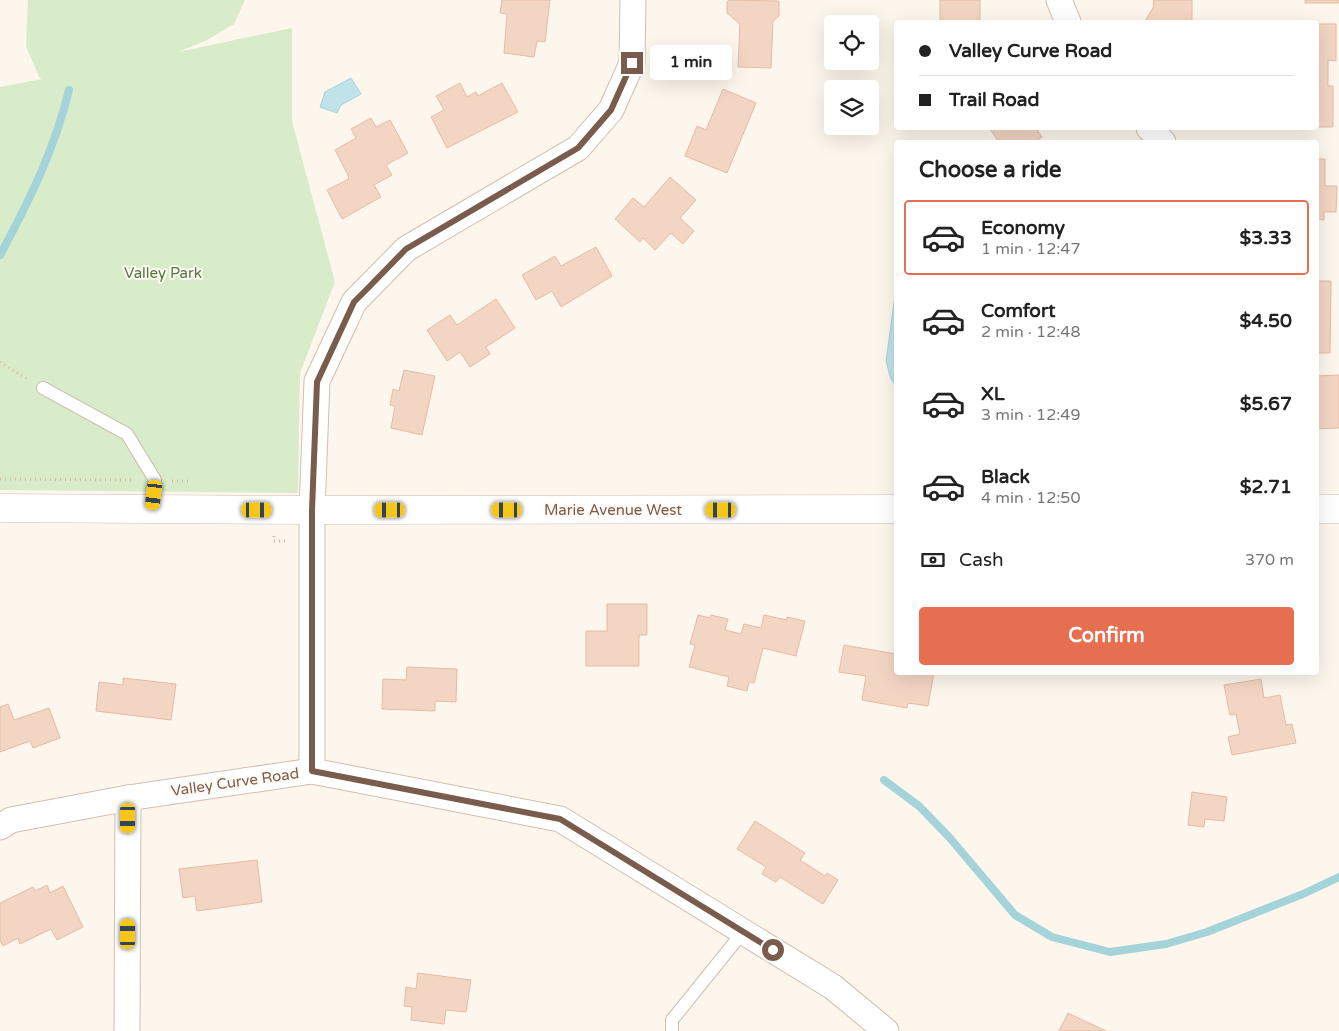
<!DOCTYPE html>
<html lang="en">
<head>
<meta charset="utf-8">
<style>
	:root { --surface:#fff; --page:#f2f2f2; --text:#222; --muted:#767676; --line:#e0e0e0; --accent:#e76f51 }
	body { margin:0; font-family:"Varela Round",sans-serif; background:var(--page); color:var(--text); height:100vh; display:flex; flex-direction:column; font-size:19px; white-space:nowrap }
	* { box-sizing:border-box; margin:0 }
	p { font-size:16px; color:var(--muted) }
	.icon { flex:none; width:28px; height:28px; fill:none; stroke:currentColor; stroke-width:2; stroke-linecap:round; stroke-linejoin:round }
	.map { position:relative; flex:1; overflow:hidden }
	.panel { position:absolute; left:894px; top:140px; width:425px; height:535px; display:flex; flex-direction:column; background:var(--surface); border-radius:5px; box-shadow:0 5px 20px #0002 }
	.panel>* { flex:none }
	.guide { position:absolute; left:894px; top:20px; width:425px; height:110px; border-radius:5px; box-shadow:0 5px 20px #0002; display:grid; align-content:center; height:110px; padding:0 25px; background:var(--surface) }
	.fabs { position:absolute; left:824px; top:15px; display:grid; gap:10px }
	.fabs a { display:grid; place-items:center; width:55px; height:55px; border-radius:5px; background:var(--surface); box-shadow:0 5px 20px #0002; font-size:25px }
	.end { position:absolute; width:22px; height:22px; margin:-11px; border:6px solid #7a5c4d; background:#fff; box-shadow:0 0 0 2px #fff }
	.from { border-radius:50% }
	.bubble { position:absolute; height:35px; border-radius:5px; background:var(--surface); box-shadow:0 5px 20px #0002; font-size:16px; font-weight:700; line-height:35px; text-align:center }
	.car { position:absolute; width:15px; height:30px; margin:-15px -8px; border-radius:6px; box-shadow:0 0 4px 1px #0007; background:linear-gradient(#f5c518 24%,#345 0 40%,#f5c518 0 76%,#345 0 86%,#f5c518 0) }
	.guide b { display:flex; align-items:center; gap:18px; height:48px; font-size:19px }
	.guide b+b { border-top:1px solid var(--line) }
	.guide i { width:12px; height:12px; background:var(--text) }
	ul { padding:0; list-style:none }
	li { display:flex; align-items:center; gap:15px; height:75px; margin:0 10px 8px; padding:0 15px; border:2px solid transparent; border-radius:5px }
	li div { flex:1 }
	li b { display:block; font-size:19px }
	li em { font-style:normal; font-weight:700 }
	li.on { border-color:var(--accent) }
	li>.icon { width:45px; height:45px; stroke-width:1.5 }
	h2 { padding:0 25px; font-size:22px; line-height:60px }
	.pay { display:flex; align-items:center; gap:12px; height:55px; padding:0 25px; font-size:19px }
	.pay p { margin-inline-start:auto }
	.action { display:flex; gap:10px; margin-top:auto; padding:10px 25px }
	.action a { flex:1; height:58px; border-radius:5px; background:var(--accent); color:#fff; font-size:20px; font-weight:700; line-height:58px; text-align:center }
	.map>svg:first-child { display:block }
	.green { fill:#d8ecc9 }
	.water { fill:#bfe3e8; stroke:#a5d3da }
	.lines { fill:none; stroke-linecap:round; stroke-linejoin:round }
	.stream { stroke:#a5d3da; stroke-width:8 }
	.building { fill:#f3d5c3; stroke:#e6bba3 }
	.service-casing { stroke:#d1beb0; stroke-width:14 }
	.minor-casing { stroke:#d1beb0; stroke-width:27 }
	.tertiary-casing { stroke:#d1beb0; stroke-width:29 }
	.path { stroke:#d9b8a5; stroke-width:3; stroke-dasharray:1 4; stroke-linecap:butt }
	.service { stroke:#fff; stroke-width:12 }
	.minor { stroke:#fff; stroke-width:25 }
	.tertiary { stroke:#fff; stroke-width:28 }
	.route { stroke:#7a5c4d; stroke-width:6 }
	.labels { text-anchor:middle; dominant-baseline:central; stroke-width:4; stroke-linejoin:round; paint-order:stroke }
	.park-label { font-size:15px; fill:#537a41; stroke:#fffaf3 }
	.street-label { font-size:15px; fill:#7a5c4d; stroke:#fffaf3 }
</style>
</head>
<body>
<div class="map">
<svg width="1339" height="1031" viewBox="0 0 1339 1031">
	<rect width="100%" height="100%" fill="#fdf6ec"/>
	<polygon class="green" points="28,0 245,0 234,24 207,40 178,52 292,28 292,121 335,282 300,373 298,493 0,490 0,87 42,79 39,77 26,46"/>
	<g class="water">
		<polygon points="351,78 361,94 341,105 337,113 320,107 325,92"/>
		<polygon points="896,289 896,387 891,379 886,361"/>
	</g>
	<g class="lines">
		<g class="stream">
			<path d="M0 255C29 202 55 148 69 90"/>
			<polyline points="884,780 919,806 949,837 1015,915 1052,937 1110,952 1166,944 1207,932 1303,894 1339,877"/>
		</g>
	</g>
	<g class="building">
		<polygon points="502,0 550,0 545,42 537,41 534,57 504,53 507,14 500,13"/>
		<polygon points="729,0 779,1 779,16 773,21 771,68 738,67 740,24 727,13 727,2"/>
		<rect x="940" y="0" width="40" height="22"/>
		<polygon points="1154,0 1192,0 1192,22 1150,22 1146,19 1153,8"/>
		<rect x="1305" y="0" width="34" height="3"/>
		<polygon points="1316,24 1336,24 1336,61 1328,60 1328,86 1333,86 1333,127 1316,127"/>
		<polygon points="460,83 467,97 476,92 478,96 502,83 518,112 447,148 431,117 444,110 436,96"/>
		<polygon points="723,89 756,103 727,173 685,156 697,126 706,130"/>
		<polygon points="371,118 376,127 390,120 408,153 386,165 392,175 374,185 381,197 342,219 327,190 349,179 348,175 335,150 356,138 351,129"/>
		<polygon points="989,128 1036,128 1042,137 1034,142 999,142"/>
		<polygon points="1316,159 1325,159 1325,186 1337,186 1336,212 1324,212 1324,220 1316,219"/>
		<polygon points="670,177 696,200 680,218 694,231 683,244 671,233 655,250 643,238 640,242 615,219 633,198 644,207"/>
		<polygon points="596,247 612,276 561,307 552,291 536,300 522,275 555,256 561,266"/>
		<polygon points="1316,281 1331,281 1330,353 1316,353"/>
		<polygon points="496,299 515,328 486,347 490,354 470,367 460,352 447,361 427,330 450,315 457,325"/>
		<polygon points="404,370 435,376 422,435 391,428 395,406 390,405 393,389 399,391"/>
		<polygon points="1339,375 1339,428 1316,429 1316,376"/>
		<polygon points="607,604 647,604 647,635 639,635 639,666 586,666 586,631 607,631"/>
		<polygon points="698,615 710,618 711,615 728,619 725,630 741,634 744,624 761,628 764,615 787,620 787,617 805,621 796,656 763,648 754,683 749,682 747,691 727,686 729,677 689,667 695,645 690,644"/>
		<polygon points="844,645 896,654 896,672 934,672 928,706 908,703 907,708 862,700 866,676 839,672"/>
		<polygon points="407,667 457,669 456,702 435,701 435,711 382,709 383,679 406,680"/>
		<polygon points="123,678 176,684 171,720 96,711 99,682 123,685"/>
		<polygon points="1261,679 1264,698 1280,695 1286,725 1292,724 1296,743 1232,755 1228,737 1240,734 1236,714 1230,715 1224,685"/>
		<polygon points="8,704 14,720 49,708 60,738 33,748 30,741 0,752 0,707"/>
		<polygon points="1192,792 1227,797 1224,821 1205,819 1204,827 1188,825"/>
		<polygon points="755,821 805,853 800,860 825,876 827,873 838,880 823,904 780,877 776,882 762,874 766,867 737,849"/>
		<polygon points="257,860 262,902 197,911 195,896 183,898 179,869"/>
		<polygon points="47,885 50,893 63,886 83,927 57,940 51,929 20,944 18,938 3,946 0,940 0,903 33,887 35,891"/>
		<polygon points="418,973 471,980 466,1012 446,1010 444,1024 411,1020 412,1007 404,1006 406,987 416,989"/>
		<polygon points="1068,1013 1106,1031 1059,1031"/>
	</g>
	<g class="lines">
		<g class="service-casing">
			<g id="service">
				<polyline points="43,388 127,434 155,480 152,509"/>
				<polyline points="672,1031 672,1020 743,932"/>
			</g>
		</g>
		<g class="minor-casing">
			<g id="minor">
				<polyline points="1059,0 1068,22"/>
				<polyline points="1149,128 1163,142"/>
				<polyline points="312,771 312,510 317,381 354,302 406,249 578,148 611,110 632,63 633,0"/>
				<polyline points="0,827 11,820 128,798 312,771 560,819 833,987 886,1031"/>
				<polyline points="127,1031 128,798"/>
			</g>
		</g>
		<g class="tertiary-casing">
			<g id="tertiary">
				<polyline points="0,508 312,510 896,509"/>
				<polyline points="1316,509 1339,509"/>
			</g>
		</g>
		<g class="path">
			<polyline points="0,362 29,380"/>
			<polyline points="0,479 134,480"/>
			<polyline points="172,481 189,481"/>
			<polyline points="274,536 274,541 287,541"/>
		</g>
		<use href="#service" class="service"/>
		<use href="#minor" class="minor"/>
		<use href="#tertiary" class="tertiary"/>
	</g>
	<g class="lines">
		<polyline class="route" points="632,63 611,110 578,148 406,249 367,289 354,302 317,382 312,510 312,771 560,819 773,950"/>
	</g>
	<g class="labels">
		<g class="park-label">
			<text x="163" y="273">Valley Park</text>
		</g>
		<g class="street-label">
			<text x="613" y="510">Marie Avenue West</text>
			<text transform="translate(235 782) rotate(-8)">Valley Curve Road</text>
		</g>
	</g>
</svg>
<div class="fabs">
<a><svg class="icon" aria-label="locate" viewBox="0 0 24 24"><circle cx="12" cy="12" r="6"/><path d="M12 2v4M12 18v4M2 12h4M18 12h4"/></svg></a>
<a><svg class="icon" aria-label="layers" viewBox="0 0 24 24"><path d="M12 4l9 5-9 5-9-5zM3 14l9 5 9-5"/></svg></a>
</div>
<i class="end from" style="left:773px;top:950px"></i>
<i class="end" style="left:632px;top:63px"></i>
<div class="bubble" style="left:650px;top:45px;width:82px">1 min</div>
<i class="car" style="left:154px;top:495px;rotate:187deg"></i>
<i class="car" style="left:257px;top:510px;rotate:90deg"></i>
<i class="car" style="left:390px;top:510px;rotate:270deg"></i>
<i class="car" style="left:507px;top:510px;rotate:270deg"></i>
<i class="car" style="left:721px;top:510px;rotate:270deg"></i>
<i class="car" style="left:128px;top:818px;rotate:180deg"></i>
<i class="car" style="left:128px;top:934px;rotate:0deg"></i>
<div class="guide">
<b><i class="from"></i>Valley Curve Road</b>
<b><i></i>Trail Road</b>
</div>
<section class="panel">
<h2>Choose a ride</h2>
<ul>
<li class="on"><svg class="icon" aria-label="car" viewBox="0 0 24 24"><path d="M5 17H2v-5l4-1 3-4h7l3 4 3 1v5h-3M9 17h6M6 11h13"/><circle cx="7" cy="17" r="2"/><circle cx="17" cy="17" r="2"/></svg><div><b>Economy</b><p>1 min · 12:47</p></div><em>$3.33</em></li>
<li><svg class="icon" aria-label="car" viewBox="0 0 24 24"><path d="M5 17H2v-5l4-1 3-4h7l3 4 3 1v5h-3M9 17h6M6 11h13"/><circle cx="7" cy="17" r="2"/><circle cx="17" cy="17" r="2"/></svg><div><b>Comfort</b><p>2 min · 12:48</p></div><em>$4.50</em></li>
<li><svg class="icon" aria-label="car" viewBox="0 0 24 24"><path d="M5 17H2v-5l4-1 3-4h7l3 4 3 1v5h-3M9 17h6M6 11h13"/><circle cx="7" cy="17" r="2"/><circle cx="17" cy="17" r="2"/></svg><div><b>XL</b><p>3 min · 12:49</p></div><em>$5.67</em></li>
<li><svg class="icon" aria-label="car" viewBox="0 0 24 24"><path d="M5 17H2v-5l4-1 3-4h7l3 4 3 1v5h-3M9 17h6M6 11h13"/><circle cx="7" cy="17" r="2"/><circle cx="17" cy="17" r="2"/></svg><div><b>Black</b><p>4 min · 12:50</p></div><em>$2.71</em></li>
</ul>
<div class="pay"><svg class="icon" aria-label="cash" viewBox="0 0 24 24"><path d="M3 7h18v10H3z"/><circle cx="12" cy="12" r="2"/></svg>Cash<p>370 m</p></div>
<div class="action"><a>Confirm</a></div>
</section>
</div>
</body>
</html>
